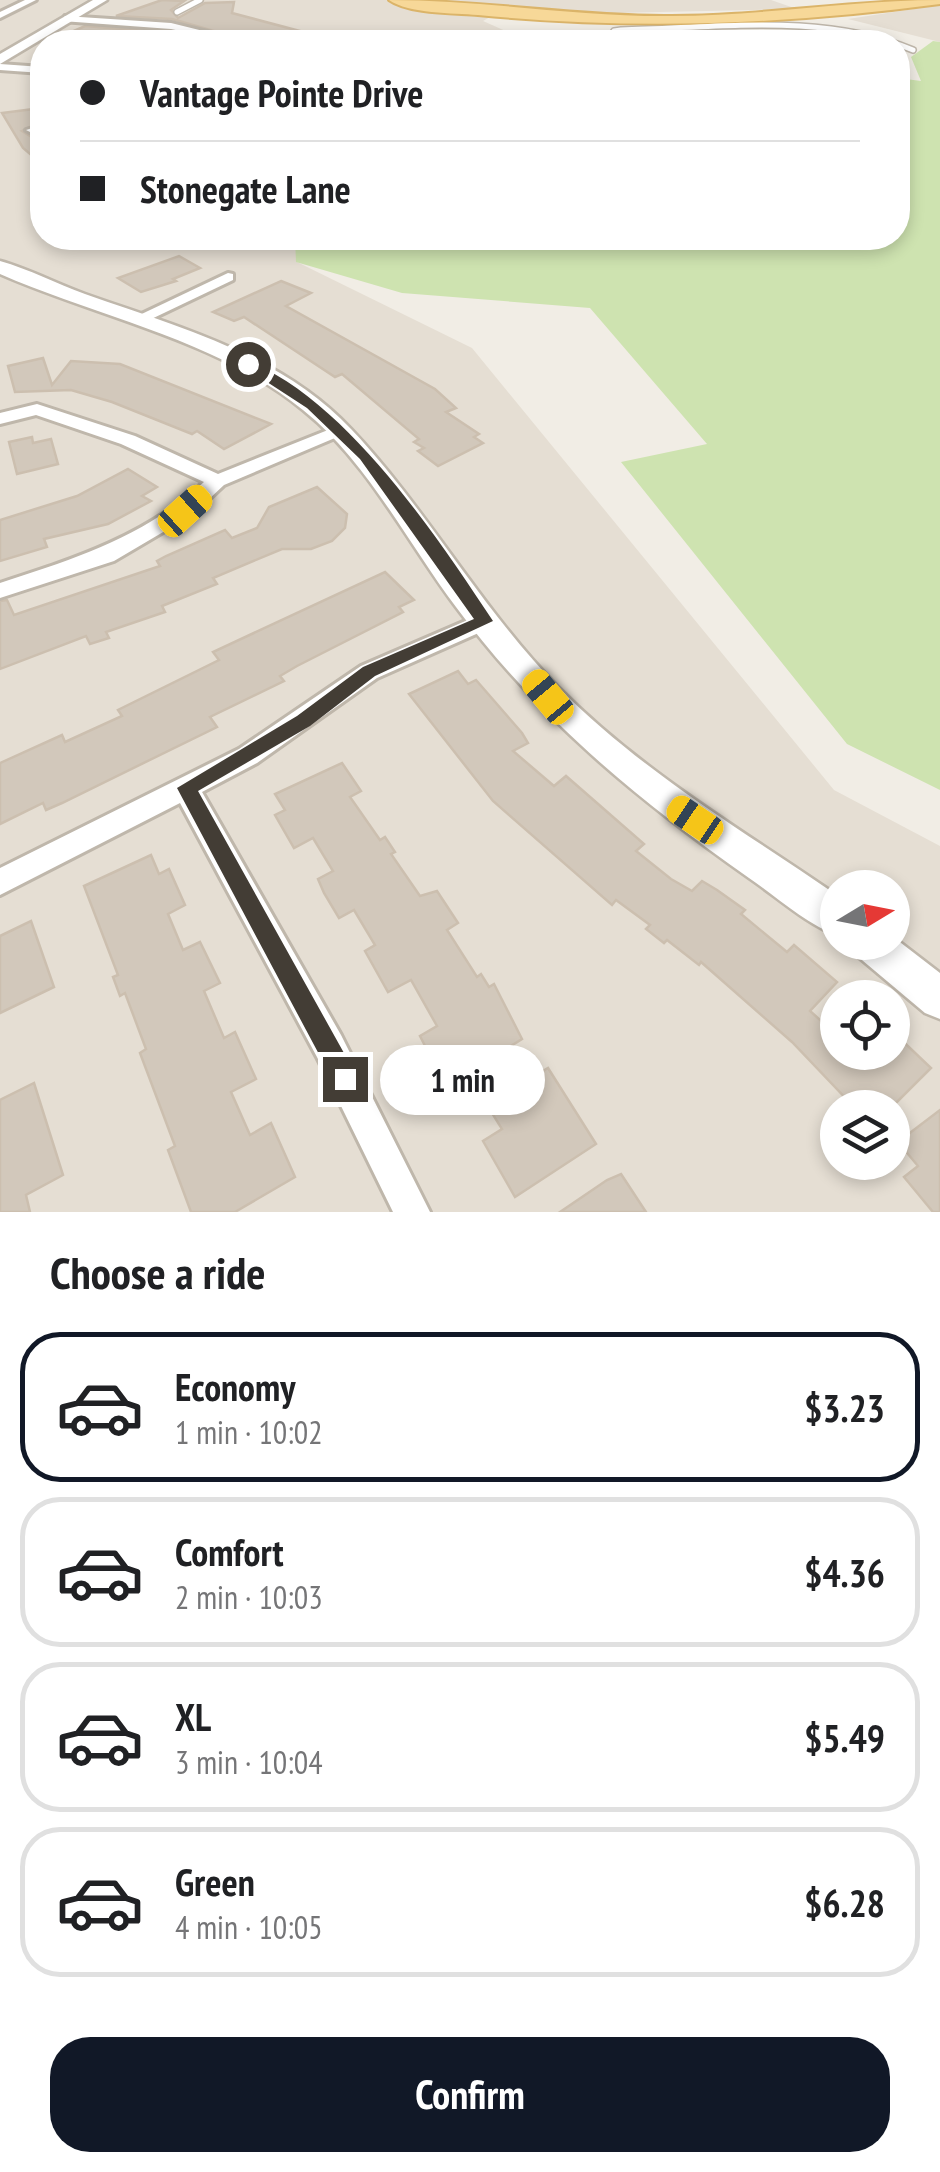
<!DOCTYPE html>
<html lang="en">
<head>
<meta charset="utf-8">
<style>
	:root { --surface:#fff; --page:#f6f6f6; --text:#202124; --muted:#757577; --line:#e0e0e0; --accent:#111827 }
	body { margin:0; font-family:"PT Sans Narrow",sans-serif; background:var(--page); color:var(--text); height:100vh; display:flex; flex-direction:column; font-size:38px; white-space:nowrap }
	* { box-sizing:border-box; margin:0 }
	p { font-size:32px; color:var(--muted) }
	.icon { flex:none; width:55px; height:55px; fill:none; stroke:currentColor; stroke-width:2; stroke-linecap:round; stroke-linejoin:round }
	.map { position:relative; height:1212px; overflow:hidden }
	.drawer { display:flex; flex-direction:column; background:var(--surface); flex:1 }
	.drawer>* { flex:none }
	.guide { position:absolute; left:30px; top:30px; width:880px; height:220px; border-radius:40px; box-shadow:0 5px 15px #0003; display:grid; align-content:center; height:220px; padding:0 50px; background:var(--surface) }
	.needle { width:65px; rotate:80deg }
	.fabs { position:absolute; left:820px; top:870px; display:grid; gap:20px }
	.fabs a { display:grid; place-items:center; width:90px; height:90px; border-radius:50%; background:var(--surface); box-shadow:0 5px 15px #0003; font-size:50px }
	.end { position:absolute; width:45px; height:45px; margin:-22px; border:12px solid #433d35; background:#fff; box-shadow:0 0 0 5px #fff }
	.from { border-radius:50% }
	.bubble { position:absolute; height:70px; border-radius:35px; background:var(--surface); box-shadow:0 5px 15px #0003; font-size:32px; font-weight:600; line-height:70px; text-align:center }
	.car { position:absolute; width:30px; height:60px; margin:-30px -15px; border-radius:12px; box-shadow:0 0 8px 2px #0007; background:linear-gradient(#f5c518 24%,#345 0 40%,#f5c518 0 76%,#345 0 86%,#f5c518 0) }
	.guide b { display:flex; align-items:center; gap:35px; height:95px; font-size:38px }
	.guide b+b { border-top:2px solid var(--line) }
	.guide i { width:25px; height:25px; background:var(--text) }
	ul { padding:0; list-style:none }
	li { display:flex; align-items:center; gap:30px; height:150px; margin:0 20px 15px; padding:0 30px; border:5px solid var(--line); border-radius:40px }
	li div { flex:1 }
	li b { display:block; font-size:38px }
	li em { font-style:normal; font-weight:600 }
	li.on { border-color:var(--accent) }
	li>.icon { width:90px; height:90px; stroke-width:1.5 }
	h2 { padding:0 50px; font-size:45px; line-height:120px }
	.button { display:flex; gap:20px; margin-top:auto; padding:20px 50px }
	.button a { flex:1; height:115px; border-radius:40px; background:var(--accent); color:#fff; font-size:40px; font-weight:600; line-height:115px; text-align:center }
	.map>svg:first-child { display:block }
	.residential { fill:#e5ded3; fill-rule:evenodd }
	.green { fill:#cee3b0 }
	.water { fill:#a4d0ea }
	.building { fill:#d2c8bb; stroke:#ccbfaf; stroke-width:2.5 }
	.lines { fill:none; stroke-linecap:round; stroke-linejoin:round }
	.service-casing { stroke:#bfb7ab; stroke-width:8 }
	.minor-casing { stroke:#bfb7ab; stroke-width:6 }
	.tertiary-casing { stroke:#bfb7ab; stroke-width:5 }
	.primary-casing { stroke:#dbb469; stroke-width:4 }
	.service { stroke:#fff; stroke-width:5 }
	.minor { fill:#fff; fill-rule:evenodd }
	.tertiary { fill:#fff; fill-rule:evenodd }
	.primary { fill:#f7d898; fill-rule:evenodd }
	.route { fill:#433d35 }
</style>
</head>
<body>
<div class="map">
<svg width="940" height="1212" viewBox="0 0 940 1212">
	<rect width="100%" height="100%" fill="#f1ede5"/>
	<g class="residential">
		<path d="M0 0H771L797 9 613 13 510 6 483 21 530 42H42V238H295L297 262 472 348 834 790 940 846V1212H0ZM838 888H892V942H838ZM838 998H892V1052H838ZM838 1108H892V1162H838Z"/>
		<polygon points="940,5 940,42 848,19"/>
	</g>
	<polygon class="green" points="933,41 940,42 940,790 847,744 621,462 707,444 590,308 402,293 296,262 295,238 898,238 898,78 921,81 911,57"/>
	<polygon class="water" points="821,32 874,42 742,41 752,35"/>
	<g class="building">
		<polygon points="162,0 184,1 171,10 178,18 205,3 234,2 232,13 311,34 310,42 252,42 172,19 116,16"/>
		<polygon points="85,26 170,33 216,42 108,42 119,36 67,34"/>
		<polygon points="42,108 42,122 22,131 30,136 42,135 42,164 23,148 2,113"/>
		<polygon points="179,256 200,268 173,279 176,281 141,292 118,278"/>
		<polygon points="281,281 311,293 286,306 435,389 456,408 446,412 479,434 474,437 483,443 438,466 418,451 424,448 414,442 419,439 342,374 335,377 244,317 234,321 213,312"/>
		<polygon points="43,358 52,385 71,361 120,364 271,424 224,449 197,431 192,434 112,402 71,390 15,392 8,366"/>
		<polygon points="32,437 33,443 51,439 58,464 17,474 9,442"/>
		<polygon points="128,469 157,487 142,496 151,501 108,524 44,539 47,547 0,561 0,520 77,496"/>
		<polygon points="317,487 347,514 345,528 332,541 311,549 282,549 213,578 217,584 162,606 165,612 106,632 109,638 90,644 86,636 0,669 0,601 7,600 14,615 160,566 157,561 166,556 225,530 232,538 257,528 269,507"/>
		<polygon points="385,572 414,600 399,607 403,612 297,666 280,676 284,681 210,717 217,727 62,803 46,810 43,803 0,824 0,763 62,735 65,742 122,716 118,710 219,660 213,652"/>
		<polygon points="458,671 468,684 476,680 522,733 528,743 513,751 554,786 566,776 644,844 636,851 671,879 692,891 702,881 717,890 745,910 741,914 787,952 794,945 837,982 810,1011 838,1036 838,1052 892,1052 892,1031 931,1068 891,1108 855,1108 792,1042 701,962 699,965 667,940 664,943 646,929 650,925 616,900 612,905 493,801 409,694"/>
		<polygon points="342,763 361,791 350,797 380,840 385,837 395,852 391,854 420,896 437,891 458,923 447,930 477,977 481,974 489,987 494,984 522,1039 446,1087 420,1036 437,1026 411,980 388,992 365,951 375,945 354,910 339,918 324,893 318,879 333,871 313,838 294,848 275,815 285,810 275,794"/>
		<polygon points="151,855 159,874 169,869 185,905 168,914 183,950 200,942 220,983 204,991 224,1038 235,1032 256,1079 231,1092 250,1135 271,1123 295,1177 235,1212 191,1212 168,1150 175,1146 140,1053 146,1049 125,993 120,996 113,977 118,975 84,886"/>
		<polygon points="31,921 54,987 0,1013 0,936"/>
		<polygon points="548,1068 596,1144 515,1197 483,1141 502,1129 487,1105"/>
		<polygon points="34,1083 63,1175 26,1195 30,1212 0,1212 0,1100"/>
		<polygon points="940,1110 940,1212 933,1212 904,1177 918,1166 898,1142"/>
		<polygon points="621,1174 646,1212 560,1212 607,1180"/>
	</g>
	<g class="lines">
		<g class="service-casing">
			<g id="service">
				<polyline points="177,12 200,0"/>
				<path d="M606 42 614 31 621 30C718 28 822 12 913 50"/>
			</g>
		</g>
		<g class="minor-casing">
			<g id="minor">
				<polygon points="25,0 36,0 0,18 0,12"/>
				<polygon points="65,16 171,23 248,42 232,42 171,29 62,21"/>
				<polygon points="0,64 42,67 42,73 0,70"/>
				<polygon points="42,125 42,131 32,133 26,130"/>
				<polygon points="228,273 233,274 233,280 143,323 129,320"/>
				<path d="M37 404 135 436 218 474 333 428 340 426 349 432 224 485 192 515 114 561 0 598V583C74 559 146 536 204 482L121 444 36 415 0 424V413Z"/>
				<polygon points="484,613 492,615 495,621 492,627 377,678 257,763 202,792 341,1035 430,1212 393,1212 317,1057 180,803 0,895 0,868 239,749 361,666"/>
			</g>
		</g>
		<g class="tertiary-casing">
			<g id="tertiary">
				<polygon points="93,0 107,0 0,64 0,54"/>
				<path d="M0 261C29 269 57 284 85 294 178 327 281 354 351 429 427 509 481 609 559 688 641 771 742 830 838 896V936C806 924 777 897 749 878 637 799 538 718 456 607 407 542 367 461 303 410 216 339 100 318 0 274Z"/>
				<polygon points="892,936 940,973 940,1019 925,1013 856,955 850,942 892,942"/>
			</g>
		</g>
		<g class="primary-casing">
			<path id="primary" d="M389 0C481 0 572 16 664 16 757 17 848 0 940 0V4C785 25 633 30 478 15 453 13 409 14 389 0Z"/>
		</g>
		<use href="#service" class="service"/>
		<use href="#minor" class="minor"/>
		<use href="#tertiary" class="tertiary"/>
		<use href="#primary" class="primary"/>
	</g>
	<path class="route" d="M248 361C346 400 436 535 493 621L375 676 310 726 198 791 354 1071 357 1079 354 1088 345 1091 337 1088 177 788 297 716 363 667 474 619 360 459 307 408 244 367Z"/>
</svg>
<div class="fabs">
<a><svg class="needle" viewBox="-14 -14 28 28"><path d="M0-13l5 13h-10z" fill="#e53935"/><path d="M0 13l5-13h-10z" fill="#757577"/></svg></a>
<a><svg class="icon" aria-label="locate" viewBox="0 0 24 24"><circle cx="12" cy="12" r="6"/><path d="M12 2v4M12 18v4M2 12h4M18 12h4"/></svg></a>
<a><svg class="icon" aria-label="layers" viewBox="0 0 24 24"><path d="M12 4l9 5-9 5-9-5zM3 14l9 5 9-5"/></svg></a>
</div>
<i class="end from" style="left:248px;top:364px"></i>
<i class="end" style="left:345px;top:1079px"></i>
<div class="bubble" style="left:380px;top:1045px;width:165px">1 min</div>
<i class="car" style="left:185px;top:511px;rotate:48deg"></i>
<i class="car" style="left:548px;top:697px;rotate:320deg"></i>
<i class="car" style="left:695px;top:820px;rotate:304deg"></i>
<div class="guide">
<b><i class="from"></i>Vantage Pointe Drive</b>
<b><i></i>Stonegate Lane</b>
</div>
</div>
<section class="drawer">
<h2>Choose a ride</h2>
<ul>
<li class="on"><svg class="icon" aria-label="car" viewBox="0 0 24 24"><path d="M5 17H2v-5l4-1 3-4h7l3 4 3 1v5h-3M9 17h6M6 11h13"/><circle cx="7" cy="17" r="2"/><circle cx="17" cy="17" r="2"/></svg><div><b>Economy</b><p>1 min · 10:02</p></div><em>$3.23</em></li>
<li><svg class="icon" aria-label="car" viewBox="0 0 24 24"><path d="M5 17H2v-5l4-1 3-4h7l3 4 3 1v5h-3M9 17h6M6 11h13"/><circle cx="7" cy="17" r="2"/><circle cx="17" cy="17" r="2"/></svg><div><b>Comfort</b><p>2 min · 10:03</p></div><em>$4.36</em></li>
<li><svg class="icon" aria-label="car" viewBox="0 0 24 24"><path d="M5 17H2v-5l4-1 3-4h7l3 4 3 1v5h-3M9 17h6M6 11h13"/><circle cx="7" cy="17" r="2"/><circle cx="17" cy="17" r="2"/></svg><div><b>XL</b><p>3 min · 10:04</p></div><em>$5.49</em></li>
<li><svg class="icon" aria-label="car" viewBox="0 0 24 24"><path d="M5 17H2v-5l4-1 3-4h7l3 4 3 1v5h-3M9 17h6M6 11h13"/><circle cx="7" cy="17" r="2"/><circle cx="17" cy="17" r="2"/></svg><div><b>Green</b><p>4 min · 10:05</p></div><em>$6.28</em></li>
</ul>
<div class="button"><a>Confirm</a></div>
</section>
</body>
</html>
